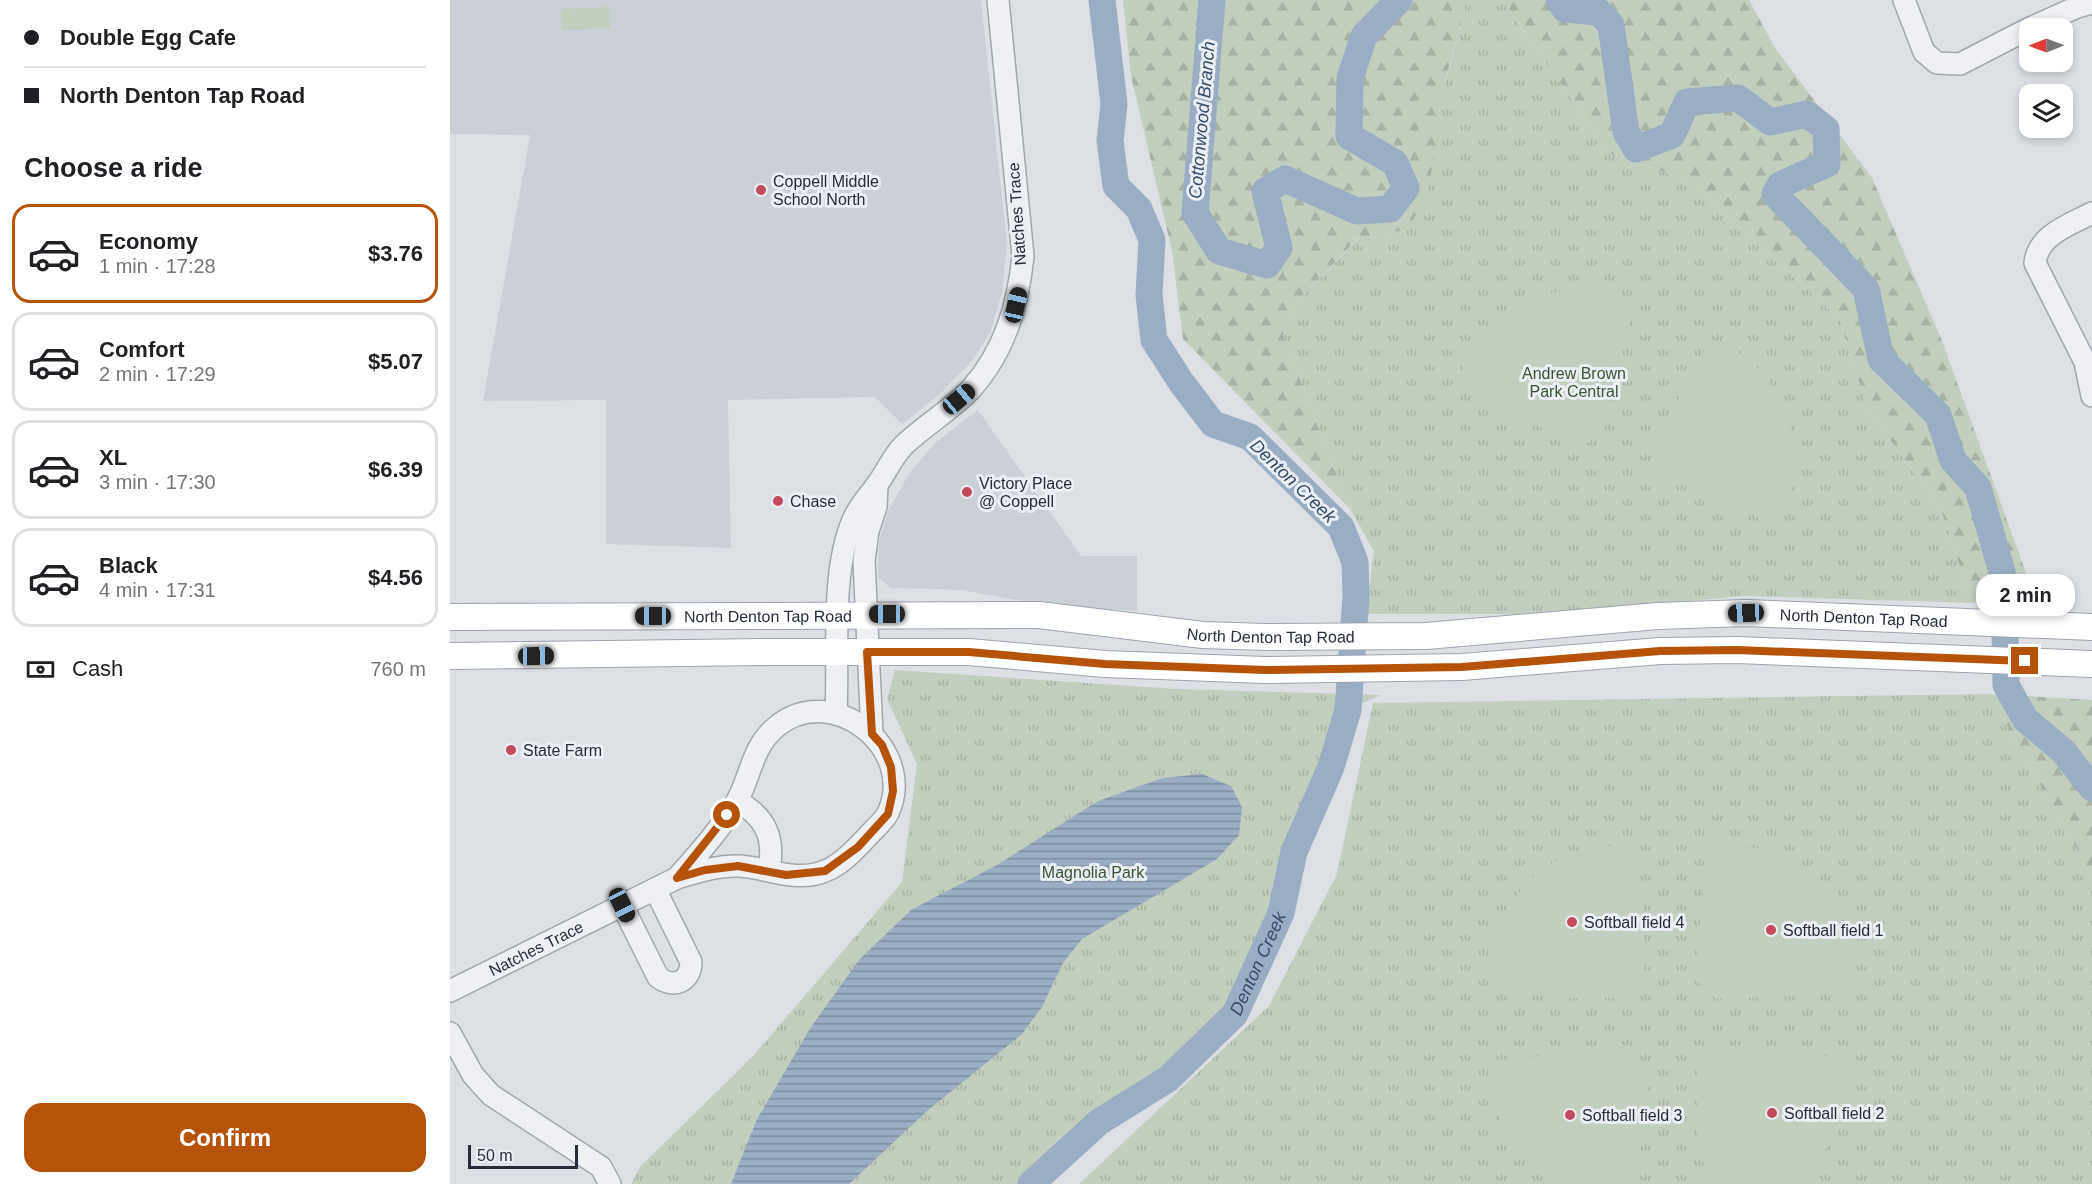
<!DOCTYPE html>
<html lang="en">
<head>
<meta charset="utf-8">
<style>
	:root { --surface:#fff; --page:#f6f6f6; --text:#202124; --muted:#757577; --line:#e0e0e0; --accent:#b45309 }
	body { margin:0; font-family:Helvetica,sans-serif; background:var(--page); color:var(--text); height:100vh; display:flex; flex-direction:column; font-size:22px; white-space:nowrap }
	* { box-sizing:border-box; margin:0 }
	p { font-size:20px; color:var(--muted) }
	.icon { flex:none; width:33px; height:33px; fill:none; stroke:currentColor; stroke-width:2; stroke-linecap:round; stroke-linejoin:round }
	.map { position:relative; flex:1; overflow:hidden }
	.panel { display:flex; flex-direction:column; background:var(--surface); width:450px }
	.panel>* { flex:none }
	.guide { display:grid; align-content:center; height:132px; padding:0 24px; background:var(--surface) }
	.needle { width:39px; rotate:269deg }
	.buttons { position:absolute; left:1569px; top:18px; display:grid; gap:12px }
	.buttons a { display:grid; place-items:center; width:54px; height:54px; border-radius:12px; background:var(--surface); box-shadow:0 3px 9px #0003; font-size:30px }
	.scale { position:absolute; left:18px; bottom:15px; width:110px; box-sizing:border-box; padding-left:6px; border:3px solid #272e3a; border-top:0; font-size:16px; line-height:21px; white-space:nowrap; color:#272e3a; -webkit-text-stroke:4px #ebeef3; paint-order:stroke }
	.end { position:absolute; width:27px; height:27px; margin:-14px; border:8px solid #b45309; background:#fff; box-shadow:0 0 0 3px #fff }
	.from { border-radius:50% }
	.bubble { position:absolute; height:42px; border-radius:18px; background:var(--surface); box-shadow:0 3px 9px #0003; font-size:20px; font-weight:700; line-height:42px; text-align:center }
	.car { position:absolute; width:18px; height:36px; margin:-18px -9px; border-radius:8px; box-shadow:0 0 4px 2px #0007; background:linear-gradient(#222 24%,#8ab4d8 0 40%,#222 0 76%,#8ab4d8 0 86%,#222 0) }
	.guide b { display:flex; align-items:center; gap:21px; height:57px; font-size:22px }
	.guide b+b { border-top:2px solid var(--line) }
	.guide i { width:15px; height:15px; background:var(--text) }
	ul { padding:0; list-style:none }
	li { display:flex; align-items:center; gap:18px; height:99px; margin:0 12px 9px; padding:0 12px; border:3px solid var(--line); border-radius:18px }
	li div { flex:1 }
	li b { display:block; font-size:22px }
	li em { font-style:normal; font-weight:700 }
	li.on { border-color:var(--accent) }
	li>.icon { width:54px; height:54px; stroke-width:1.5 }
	h2 { padding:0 24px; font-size:27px; line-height:72px }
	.pay { display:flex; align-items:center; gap:15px; height:66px; padding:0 24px; font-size:22px }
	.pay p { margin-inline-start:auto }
	.button { display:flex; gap:12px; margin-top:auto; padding:12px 24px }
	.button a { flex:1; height:69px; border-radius:18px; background:var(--accent); color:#fff; font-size:24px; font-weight:700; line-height:69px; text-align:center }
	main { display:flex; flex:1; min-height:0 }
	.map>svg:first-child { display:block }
	.built { fill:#cbcfd6 }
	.grass { fill:url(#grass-tufts) }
	.forest { fill:url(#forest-firs) }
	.pitch { fill:#c2cebe }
	.water { fill:url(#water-rules) }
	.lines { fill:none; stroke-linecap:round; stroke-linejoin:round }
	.river { stroke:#9aadc2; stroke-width:27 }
	.minor-casing { stroke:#a2a7ae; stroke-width:24 }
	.major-casing { stroke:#9da4af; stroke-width:28 }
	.minor { stroke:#eef0f4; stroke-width:21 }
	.major { stroke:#fff; stroke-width:26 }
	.route { stroke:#b45309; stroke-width:8 }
	.poi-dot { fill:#c04b5c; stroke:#ebeef3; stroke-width:2 }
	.labels { text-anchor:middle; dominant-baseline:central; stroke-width:6; stroke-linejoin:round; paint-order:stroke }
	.poi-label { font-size:16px; fill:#272e3a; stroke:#ebeef3; text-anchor:start }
	.street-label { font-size:16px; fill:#272e3a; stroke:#ebeef3 }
	.park-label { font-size:16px; fill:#3c5436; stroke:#ebeef3 }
	.water-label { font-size:18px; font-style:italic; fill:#364d6a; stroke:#ebeef3 }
</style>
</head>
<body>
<main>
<section class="panel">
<div class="guide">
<b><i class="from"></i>Double Egg Cafe</b>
<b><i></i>North Denton Tap Road</b>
</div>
<h2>Choose a ride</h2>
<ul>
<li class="on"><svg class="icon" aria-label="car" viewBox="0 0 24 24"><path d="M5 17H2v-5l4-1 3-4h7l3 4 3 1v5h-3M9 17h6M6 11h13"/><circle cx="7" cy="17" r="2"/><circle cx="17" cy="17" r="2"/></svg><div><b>Economy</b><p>1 min · 17:28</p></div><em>$3.76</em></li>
<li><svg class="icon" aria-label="car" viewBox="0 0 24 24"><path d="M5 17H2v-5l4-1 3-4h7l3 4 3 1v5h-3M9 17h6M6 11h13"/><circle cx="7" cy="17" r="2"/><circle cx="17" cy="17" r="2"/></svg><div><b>Comfort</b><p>2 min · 17:29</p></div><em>$5.07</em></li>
<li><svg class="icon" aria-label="car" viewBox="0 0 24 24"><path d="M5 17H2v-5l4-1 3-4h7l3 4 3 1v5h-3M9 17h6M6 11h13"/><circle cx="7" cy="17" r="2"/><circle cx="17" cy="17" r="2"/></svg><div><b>XL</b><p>3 min · 17:30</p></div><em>$6.39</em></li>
<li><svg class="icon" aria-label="car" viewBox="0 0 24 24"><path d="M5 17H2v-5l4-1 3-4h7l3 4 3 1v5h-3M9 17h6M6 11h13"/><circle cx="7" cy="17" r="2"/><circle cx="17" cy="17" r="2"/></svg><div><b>Black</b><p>4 min · 17:31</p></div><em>$4.56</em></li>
</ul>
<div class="pay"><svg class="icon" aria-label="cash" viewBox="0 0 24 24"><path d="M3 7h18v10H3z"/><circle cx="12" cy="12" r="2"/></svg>Cash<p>760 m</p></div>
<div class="button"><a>Confirm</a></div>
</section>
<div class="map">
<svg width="1642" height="1184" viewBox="0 0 1642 1184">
	<defs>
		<pattern id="grass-tufts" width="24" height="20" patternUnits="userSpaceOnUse" patternTransform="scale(1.5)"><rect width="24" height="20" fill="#c2cebe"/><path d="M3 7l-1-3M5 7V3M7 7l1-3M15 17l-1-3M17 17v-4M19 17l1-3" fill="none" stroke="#a7b1a4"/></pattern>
		<pattern id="forest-firs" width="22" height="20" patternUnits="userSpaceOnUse" patternTransform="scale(1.5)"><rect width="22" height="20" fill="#c2cebe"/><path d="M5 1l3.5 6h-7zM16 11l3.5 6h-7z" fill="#a7b1a4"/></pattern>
		<pattern id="water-rules" width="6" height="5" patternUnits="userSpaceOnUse" patternTransform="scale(1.5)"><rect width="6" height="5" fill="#9aadc2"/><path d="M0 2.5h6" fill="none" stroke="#7e8d9f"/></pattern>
	</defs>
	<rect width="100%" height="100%" fill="#dce0e5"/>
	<g class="built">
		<polygon points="0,0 531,0 557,246 552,292 541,331 521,362 489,395 452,424 425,397 278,400 281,548 156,544 156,400 33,401 80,135 0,134"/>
		<polygon points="528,410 631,556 687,556 687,611 594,605 512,590 441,588 428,578 429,543 438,511 460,472 486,442"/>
	</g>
	<g class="grass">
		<polygon points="1015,0 1052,0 1160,154 1237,180 1389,318 1418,410 1490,507 1522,603 1295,596 1091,614 916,614 924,551 900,509 833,335 849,300 909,238 956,230 1015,9"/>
		<polygon points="445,670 726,689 931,695 897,710 881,767 844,852 831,913 785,1014 718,1079 649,1122 581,1184 181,1184 190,1167 304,1055 452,882 467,764 437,699"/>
		<polygon points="1539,694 1642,876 1642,1184 629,1184 819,1006 887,874 923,703"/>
	</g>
	<g class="forest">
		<polygon points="673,0 1015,0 1015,9 996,78 977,199 956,230 908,238 849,300 833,335 900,509 733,339 722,251 681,76"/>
		<polygon points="1052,0 1299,0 1325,48 1422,178 1492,341 1583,592 1522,603 1490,507 1418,410 1389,318 1237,180 1160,154"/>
		<polygon points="1539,694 1642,700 1642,876"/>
	</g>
	<g class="pitch">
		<polygon points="160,7 160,28 112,30 111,9"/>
		<path d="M1128 288 1152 291 1186 302 1146 432 1138 443 1132 444 1080 423 1006 382C1034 321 1063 299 1128 288Z"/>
		<path d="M1260 340C1317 354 1351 421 1344 477 1342 494 1335 510 1330 526L1206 474 1200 464 1202 449Z"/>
		<path d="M1181 844 1193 904 1194 981 1178 998H1108L1039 989C1041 972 1040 954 1045 938 1056 898 1091 862 1131 850 1147 845 1165 847 1181 844Z"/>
		<path d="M1279 844C1294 846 1311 848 1325 854 1376 878 1408 938 1403 993L1266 999 1248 981 1250 916 1259 845Z"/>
		<path d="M1287 1045 1401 1059C1410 1116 1380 1149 1341 1184H1257L1248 1131 1247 1066 1261 1051Z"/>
		<polygon points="1178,1047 1194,1063 1197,1087 1187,1184 1106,1184 1094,1177 1071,1155 1045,1111 1041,1061"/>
	</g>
	<polygon class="water" points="752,774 781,786 792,807 789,835 767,859 632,939 613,963 592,1007 572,1034 477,1111 399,1184 281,1184 307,1119 361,1027 409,960 461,910 547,865 648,801 713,778"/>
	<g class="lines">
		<g class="river">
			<polyline points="762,0 745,213 769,251 817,265 829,248 815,191 835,179 907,211 940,209 956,188 945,163 899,136 900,78 914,36 949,0"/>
			<polyline points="1109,0 1115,9 1149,12 1161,25 1176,132 1186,149 1222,135 1237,102 1288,98 1320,122 1357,114 1376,129 1377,164 1330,185 1325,194 1416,289 1431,359 1488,415 1503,460 1528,488 1554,579 1556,685 1575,719 1614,752 1642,788"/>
			<path id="s1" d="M581 1184 649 1122 718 1079 785 1014 831 913 844 852 881 767 898 710 906 596 905 562 891 527 800 437 763 424 731 382 704 340 699 295 702 240 689 209 666 186 660 141 664 104 652 0"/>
		</g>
		<g class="minor-casing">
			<g id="minor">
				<polyline points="1454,0 1474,52 1487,63 1510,64 1578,29 1627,7 1642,3"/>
				<path d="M1642 213C1619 225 1588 235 1585 263L1635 362 1642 396"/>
				<path d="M386 714C389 656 380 573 403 520 409 506 417 498 426 486 436 473 442 457 454 445 475 425 501 410 521 389 555 351 568 305 573 256L548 0"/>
				<polyline points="422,734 414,560 418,531 426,507 427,485"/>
				<path d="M287 801C316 817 325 838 319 870"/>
				<path d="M172 905 208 977C223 989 241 982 241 962L205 889"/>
				<path id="s2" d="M0 991 227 878C247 872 269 865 290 866 318 868 347 883 375 871 391 865 406 849 417 837 423 830 434 821 438 813 468 748 381 680 326 727 301 748 301 777 286 803 270 830 248 854 227 878"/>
				<polyline points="0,1033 23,1075 41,1095 151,1167 160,1184"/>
			</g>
		</g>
		<g class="major-casing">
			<g id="major">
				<path id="s3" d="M0 617 589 615 753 635 816 637 976 636 1208 616 1296 613 1642 627"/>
				<polyline points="0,656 322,652 519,652 655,664 815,670 1012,667 1210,651 1287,650 1642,664"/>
			</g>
		</g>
		<use href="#minor" class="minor"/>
		<use href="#major" class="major"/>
	</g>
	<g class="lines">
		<polyline class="route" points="277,815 227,878 255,870 288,866 336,875 375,871 408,847 438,814 443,791 441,767 432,745 422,734 417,652 519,652 655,664 815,670 1012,667 1210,651 1287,650 1575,661"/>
	</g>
	<g class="poi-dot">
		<circle cx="311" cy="190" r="6"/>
		<circle cx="517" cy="492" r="6"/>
		<circle cx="328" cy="501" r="6"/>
		<circle cx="61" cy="750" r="6"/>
		<circle cx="1122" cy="922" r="6"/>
		<circle cx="1321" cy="930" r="6"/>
		<circle cx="1322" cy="1113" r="6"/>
		<circle cx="1120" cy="1115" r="6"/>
	</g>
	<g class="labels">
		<g class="poi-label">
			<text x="323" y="181">Coppell Middle<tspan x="323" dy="18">School North</tspan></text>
			<text x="529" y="483">Victory Place<tspan x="529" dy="18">@ Coppell</tspan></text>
			<text x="340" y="501">Chase</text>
			<text x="73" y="750">State Farm</text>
			<text x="1134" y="922">Softball field 4</text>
			<text x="1333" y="930">Softball field 1</text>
			<text x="1334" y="1113">Softball field 2</text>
			<text x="1132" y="1115">Softball field 3</text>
		</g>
		<g class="street-label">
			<text transform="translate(567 214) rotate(-94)">Natches Trace</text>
			<text stroke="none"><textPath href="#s3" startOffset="318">North Denton Tap Road</textPath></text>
			<text stroke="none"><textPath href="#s3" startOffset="1416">North Denton Tap Road</textPath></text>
			<text stroke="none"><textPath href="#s3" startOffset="822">North Denton Tap Road</textPath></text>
			<text stroke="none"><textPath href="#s2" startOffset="96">Natches Trace</textPath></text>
		</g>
		<g class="park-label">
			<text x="1124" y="373">Andrew Brown<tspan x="1124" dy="18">Park Central</tspan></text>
			<text x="643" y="872">Magnolia Park</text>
		</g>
		<g class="water-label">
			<text transform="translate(752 120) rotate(-85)">Cottonwood Branch</text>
			<text transform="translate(843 481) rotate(44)">Denton Creek</text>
			<text stroke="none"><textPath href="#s1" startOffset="322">Denton Creek</textPath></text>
		</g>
	</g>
</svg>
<div class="buttons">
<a><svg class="needle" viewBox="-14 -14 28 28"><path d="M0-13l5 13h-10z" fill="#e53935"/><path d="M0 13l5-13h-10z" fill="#757577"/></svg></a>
<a><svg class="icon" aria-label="layers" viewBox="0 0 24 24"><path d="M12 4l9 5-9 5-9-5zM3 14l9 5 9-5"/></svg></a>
</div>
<div class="scale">50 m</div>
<i class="end from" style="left:277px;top:815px"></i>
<i class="end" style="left:1575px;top:661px"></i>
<div class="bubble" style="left:1526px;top:574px;width:99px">2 min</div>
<i class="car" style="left:566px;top:305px;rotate:13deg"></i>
<i class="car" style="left:509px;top:399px;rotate:50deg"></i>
<i class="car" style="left:1296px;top:613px;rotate:268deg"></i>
<i class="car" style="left:437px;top:614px;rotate:270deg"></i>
<i class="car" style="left:203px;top:616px;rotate:270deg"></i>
<i class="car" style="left:86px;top:656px;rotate:89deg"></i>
<i class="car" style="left:172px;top:905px;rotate:154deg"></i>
</div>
</main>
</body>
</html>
